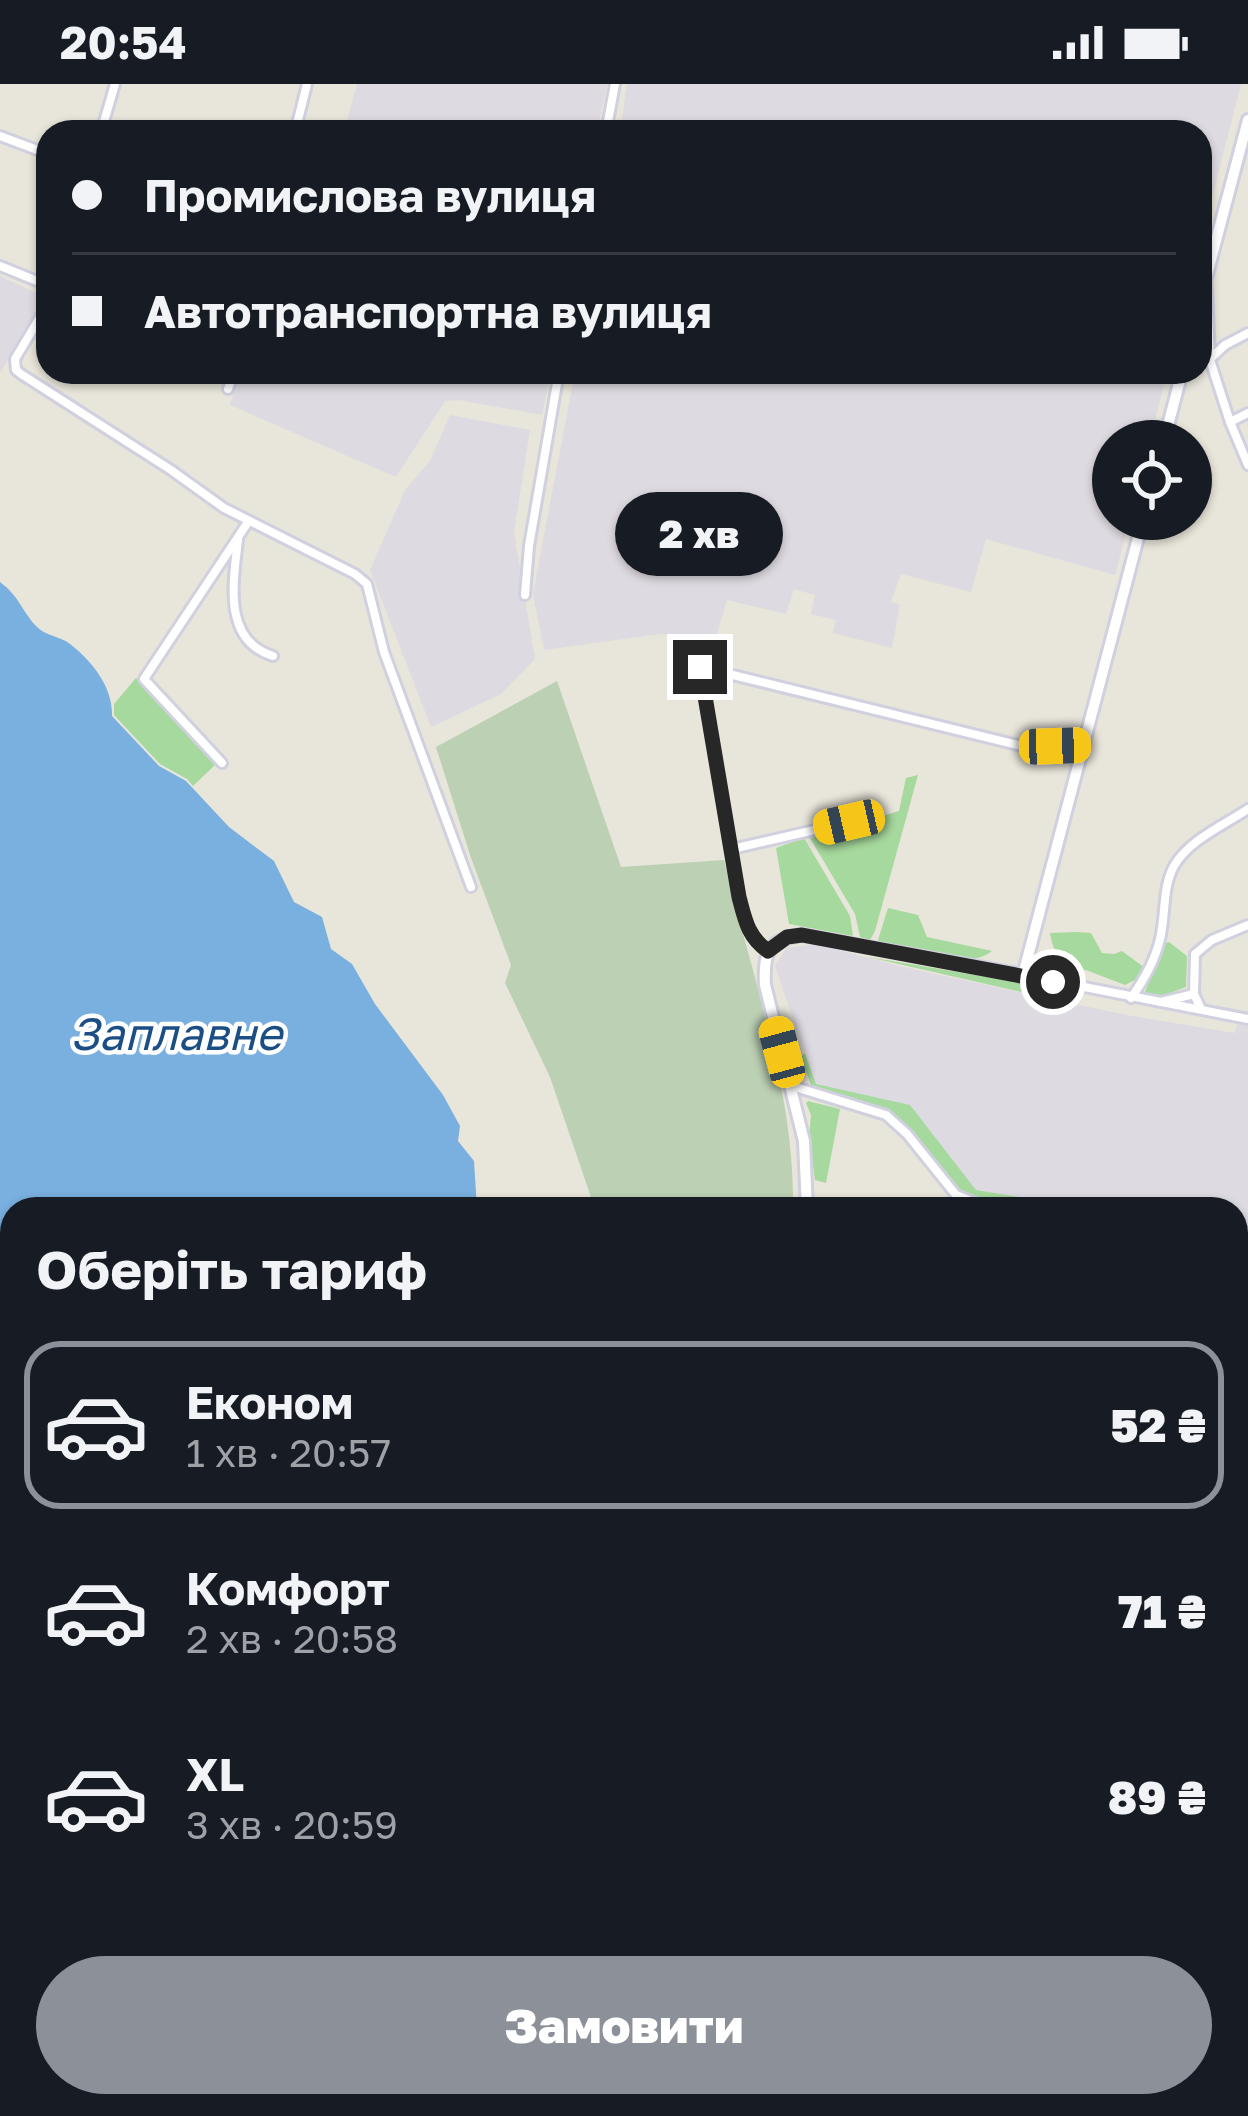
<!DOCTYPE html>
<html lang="uk">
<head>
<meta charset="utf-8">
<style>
	:root { --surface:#171b24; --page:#20242c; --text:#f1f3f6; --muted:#9ea1a6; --line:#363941; --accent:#8c9099 }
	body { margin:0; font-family:"Golos Text",sans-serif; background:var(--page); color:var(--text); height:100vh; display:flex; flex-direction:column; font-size:45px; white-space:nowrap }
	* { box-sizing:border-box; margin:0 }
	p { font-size:39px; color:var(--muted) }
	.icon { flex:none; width:66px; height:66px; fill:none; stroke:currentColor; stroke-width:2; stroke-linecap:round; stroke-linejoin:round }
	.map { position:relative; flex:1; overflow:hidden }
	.side { position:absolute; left:0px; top:1113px; width:1248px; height:921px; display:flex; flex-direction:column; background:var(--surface); border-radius:36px 36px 0 0; box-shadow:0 3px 9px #0004 }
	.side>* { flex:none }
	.top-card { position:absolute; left:36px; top:36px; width:1176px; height:264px; border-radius:36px; box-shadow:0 3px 9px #0004; display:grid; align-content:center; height:264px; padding:0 36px; background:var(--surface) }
	.buttons { position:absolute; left:1092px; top:336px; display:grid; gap:24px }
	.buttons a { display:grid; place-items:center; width:120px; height:120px; border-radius:50%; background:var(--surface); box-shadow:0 3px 9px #0004; font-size:60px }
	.end { position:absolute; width:54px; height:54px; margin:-27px; border:15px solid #272727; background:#fff; box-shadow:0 0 0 6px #fff }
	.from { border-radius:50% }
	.bubble { position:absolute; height:84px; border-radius:42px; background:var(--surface); box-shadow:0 3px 9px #0004; font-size:39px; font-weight:800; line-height:84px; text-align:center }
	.car { position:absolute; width:36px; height:72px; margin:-36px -18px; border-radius:15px; box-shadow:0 0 9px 3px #0007; background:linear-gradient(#f5c518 24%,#345 0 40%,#f5c518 0 76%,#345 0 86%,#f5c518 0) }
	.top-card b { display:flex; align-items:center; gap:42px; height:114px; font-size:45px }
	.top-card b+b { border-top:3px solid var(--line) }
	.top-card i { width:30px; height:30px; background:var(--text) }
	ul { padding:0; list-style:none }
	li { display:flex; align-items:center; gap:36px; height:168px; margin:0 24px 18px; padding:0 12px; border:6px solid transparent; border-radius:36px }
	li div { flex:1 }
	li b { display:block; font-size:45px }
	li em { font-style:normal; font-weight:800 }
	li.active { border-color:var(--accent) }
	li>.icon { width:108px; height:108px; stroke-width:1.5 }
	h2 { padding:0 36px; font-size:54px; line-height:144px }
	.primary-button { display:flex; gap:24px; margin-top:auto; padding:24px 36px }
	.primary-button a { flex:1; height:138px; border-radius:72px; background:var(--accent); color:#fff; font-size:48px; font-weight:800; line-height:138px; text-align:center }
	.status { display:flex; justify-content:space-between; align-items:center; height:84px; padding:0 60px; background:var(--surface); direction:ltr }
	.status svg { height:33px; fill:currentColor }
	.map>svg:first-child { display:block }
	.industrial { fill:#dedae1 }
	.green { fill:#a6d99d }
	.cemetery { fill:#bcd0b4 }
	.water { fill:#79b0df }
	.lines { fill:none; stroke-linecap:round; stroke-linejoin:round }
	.street-casing { stroke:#d0d0df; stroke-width:14 }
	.secondary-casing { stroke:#d0d0df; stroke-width:16 }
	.street { stroke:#fff; stroke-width:8 }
	.secondary { stroke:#fff; stroke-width:10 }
	.route { stroke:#272727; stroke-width:15 }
	.labels { text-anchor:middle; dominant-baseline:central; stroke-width:9; stroke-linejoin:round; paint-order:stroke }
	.water-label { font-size:45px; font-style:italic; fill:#1c4e86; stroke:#fff }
</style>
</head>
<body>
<div class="status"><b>20:54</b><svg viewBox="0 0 49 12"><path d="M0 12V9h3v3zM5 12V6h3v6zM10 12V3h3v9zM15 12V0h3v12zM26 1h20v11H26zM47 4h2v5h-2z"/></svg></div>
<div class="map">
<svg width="1248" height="2032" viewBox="0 0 1248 2032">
	<rect width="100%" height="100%" fill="#e8e5da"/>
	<g class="industrial">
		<polygon points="357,0 607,0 597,48 344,48"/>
		<polygon points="627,0 1241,0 1200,161 1200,48 620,48"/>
		<polygon points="0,192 46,214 0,289"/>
		<polygon points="240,288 431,288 461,295 462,288 551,288 542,331 459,316 445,317 396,393 230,321"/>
		<polygon points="575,288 1167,288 1150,357 1113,357 1113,435 1130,435 1115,491 986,455 971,508 901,490 891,518 900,521 892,564 833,549 836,536 811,530 815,511 794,505 786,530 727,516 714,559 660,550 544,566 533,510"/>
		<polygon points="450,331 530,346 514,448 535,575 501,610 431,643 370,486 405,406 430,377"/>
		<polygon points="816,860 903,883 1126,931 1234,949 1238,940 1248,942 1248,1157 1236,1154 1236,1125 1095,1125 976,1106 910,1022 815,1000 775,882 786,864"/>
	</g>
	<g class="green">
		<polygon points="136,594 217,679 193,702 187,695 160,680 114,631 114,620"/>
		<polygon points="918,691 875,847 870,856 860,853 855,830 810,754 899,727 906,694"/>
		<polygon points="804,754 850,832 853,852 789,840 776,764"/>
		<path d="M888 824 918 831 927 853 992 867C967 887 914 868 884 862L878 856Z"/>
		<path d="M1076 848 1091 849 1102 869 1114 870 1122 867 1145 884 1141 893 1125 901 1086 886 1074 887C1060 876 1053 868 1050 849Z"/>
		<polygon points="1169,858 1187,872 1186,903 1156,914 1144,911 1163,860"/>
		<polygon points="868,873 1054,904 1065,918"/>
		<polygon points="805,969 816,1000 910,1021 976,1106 1095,1125 1002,1125 972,1114 951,1100 887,1029 813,1007 801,972"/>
		<polygon points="808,1017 840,1025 826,1099 815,1096 809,1053 811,1031 806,1019"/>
	</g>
	<path class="cemetery" d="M557 597 621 783 724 776C751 891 795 1006 793 1125H595L550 993 505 899 511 881 471 774 436 663Z"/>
	<g class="water">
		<path d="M0 498C19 512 22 527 36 542 45 552 60 552 70 560 92 577 113 603 112 632L159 682 186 697 229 743 274 777 294 818 322 833 331 865 352 880 375 920 443 1011 460 1042 458 1057 474 1077 477 1125H12V1611L0 1605Z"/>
		<polygon points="1248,1774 1248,2032 700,2032 681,2022 1236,2022 1236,1787"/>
	</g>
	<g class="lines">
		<g class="street-casing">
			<g id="street">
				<polyline points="101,48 115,0"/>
				<polyline points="295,48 307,0"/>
				<polyline points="606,48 615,0"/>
				<polyline points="0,52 48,70"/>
				<polyline points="0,182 42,199 48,208"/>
				<polyline points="1207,203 1210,276 1230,338 1248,381"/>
				<polyline points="48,220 15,275 16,286 21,290 171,386 224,424 355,490 367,500 384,568 471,803"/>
				<polyline points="1211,274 1225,261 1248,249"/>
				<polyline points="228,305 234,288"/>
				<polyline points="1230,338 1248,329"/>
				<path d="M238 455C234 495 221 556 273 572"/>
				<polyline points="525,511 529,462 559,288"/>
				<polyline points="222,679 144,595 248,438"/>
				<polyline points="732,765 849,738"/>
				<path d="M768 867C748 853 745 836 739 813L700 583 1026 663 1084 661"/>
				<polyline points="1023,891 1248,935"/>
				<path d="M1131 914C1144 896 1155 876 1160 855 1166 831 1162 804 1174 782 1189 756 1224 741 1248 725"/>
				<polyline points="1161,918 1194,910"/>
				<polyline points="1201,925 1194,910 1195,870 1212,856 1248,841"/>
				<polyline points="792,1002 886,1031 907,1050 956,1111 990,1125"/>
				<polyline points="590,1124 590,1125"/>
				<polyline points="1236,1158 1248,1160"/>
				<polyline points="1236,1450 1248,1490"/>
				<polyline points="1236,1544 1248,1531"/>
				<polyline points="0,1670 12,1681"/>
				<polyline points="1236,1748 1248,1735"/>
				<polyline points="0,1855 12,1850"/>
			</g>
		</g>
		<g class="secondary-casing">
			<g id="secondary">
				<polyline points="1200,217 1248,36"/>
				<polyline points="1164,357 1182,288"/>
				<path d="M807 1125 804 1057 765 901C763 869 768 855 802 851L1023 891 1143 435"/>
				<polyline points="389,2032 393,2022"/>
			</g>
		</g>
		<use href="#street" class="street"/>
		<use href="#secondary" class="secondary"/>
	</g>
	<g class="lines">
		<path class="route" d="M700 583 739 813C745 836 748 853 768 867L787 853 802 851 1053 898"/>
	</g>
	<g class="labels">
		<g class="water-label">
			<text x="176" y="949">Заплавне</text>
		</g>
	</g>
</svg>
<div class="buttons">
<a><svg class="icon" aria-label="locate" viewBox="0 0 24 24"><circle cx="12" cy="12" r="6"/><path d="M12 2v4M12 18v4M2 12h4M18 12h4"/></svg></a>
</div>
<i class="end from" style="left:1053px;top:898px"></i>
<i class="end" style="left:700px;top:583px"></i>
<div class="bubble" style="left:615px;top:408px;width:168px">2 хв</div>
<i class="car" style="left:1055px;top:662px;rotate:88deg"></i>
<i class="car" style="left:849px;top:738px;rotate:257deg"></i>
<i class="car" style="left:782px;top:968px;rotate:345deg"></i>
<div class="top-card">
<b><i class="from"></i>Промислова вулиця</b>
<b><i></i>Автотранспортна вулиця</b>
</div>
<section class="side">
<h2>Оберіть тариф</h2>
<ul>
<li class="active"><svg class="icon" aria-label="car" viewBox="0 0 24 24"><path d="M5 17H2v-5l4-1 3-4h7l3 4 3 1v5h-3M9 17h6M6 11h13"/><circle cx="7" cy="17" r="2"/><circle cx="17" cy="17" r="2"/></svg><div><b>Економ</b><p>1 хв · 20:57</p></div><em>52 ₴</em></li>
<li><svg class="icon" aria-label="car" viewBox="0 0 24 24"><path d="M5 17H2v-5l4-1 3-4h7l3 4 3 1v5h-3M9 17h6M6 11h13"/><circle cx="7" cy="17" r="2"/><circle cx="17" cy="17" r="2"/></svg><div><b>Комфорт</b><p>2 хв · 20:58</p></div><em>71 ₴</em></li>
<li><svg class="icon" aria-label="car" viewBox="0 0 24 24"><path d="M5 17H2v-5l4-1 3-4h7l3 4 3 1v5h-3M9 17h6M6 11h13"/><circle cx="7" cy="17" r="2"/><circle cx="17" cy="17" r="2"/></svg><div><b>XL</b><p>3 хв · 20:59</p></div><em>89 ₴</em></li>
</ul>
<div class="primary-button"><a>Замовити</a></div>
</section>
</div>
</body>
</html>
